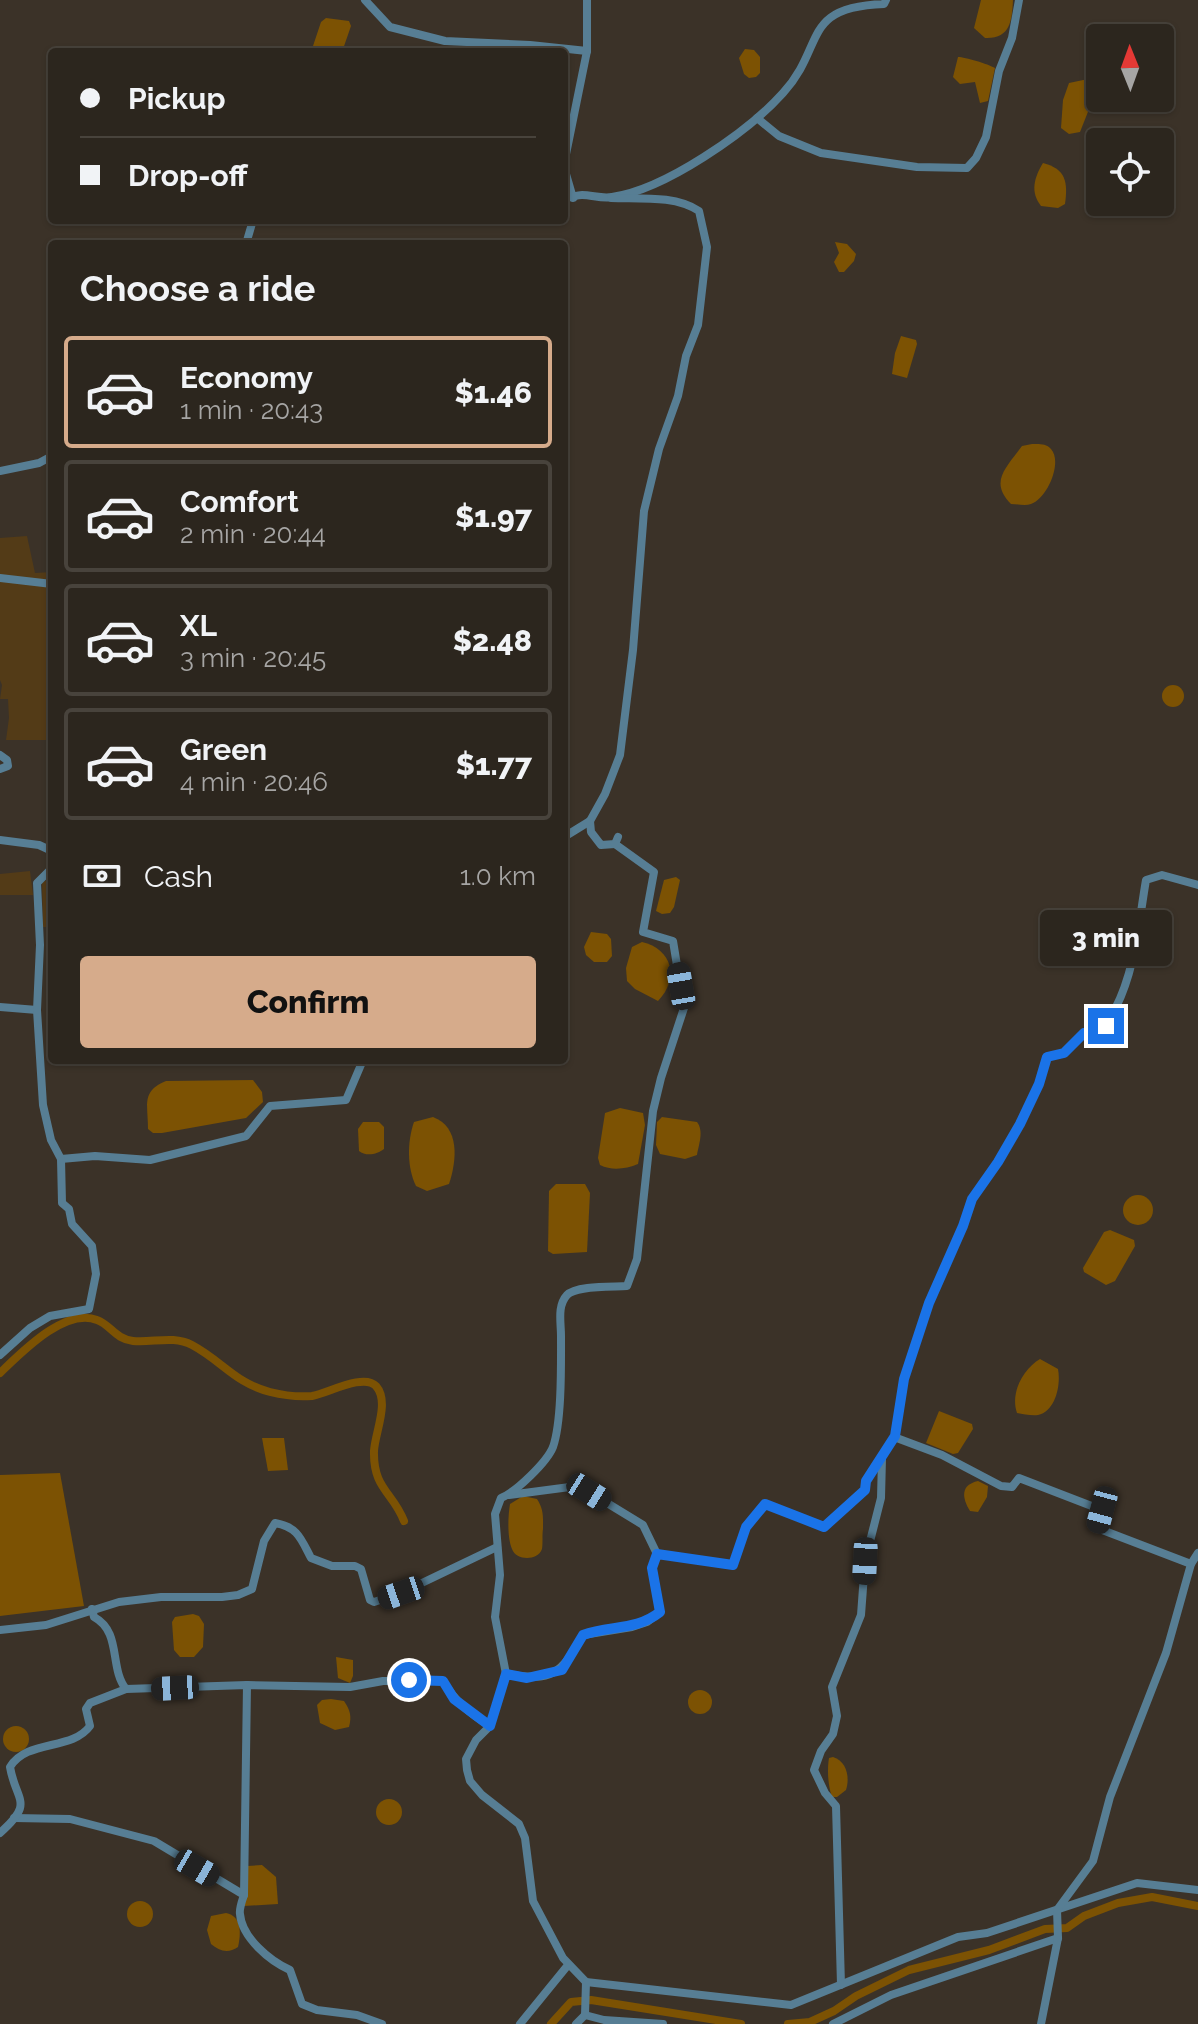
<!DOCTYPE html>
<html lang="en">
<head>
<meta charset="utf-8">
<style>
	:root { --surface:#2c261e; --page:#38322b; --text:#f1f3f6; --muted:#a6a5a4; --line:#48433c; --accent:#d6ab8b }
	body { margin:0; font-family:Raleway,sans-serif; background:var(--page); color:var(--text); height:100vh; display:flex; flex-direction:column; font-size:30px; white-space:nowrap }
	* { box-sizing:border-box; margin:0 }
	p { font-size:26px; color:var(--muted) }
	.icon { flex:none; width:44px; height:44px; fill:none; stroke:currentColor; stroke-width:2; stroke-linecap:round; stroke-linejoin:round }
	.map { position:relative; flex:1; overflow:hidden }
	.drawer { position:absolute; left:48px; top:240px; width:520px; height:824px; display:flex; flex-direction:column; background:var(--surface); border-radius:8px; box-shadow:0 2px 6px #0004,0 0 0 2px var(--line) }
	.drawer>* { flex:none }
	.top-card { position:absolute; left:48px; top:48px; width:520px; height:176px; border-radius:8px; box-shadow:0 2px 6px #0004,0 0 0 2px var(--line); display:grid; align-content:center; height:176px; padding:0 32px; background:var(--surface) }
	.needle { width:52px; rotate:359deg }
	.fabs { position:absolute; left:1086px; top:24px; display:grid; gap:16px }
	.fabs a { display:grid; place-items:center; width:88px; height:88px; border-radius:8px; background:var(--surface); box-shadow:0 2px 6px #0004,0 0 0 2px var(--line); font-size:40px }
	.end { position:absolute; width:36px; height:36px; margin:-18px; border:10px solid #1a73e8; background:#fff; box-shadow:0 0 0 4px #fff }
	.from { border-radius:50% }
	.bubble { position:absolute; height:56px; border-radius:8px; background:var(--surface); box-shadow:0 2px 6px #0004,0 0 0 2px var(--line); font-size:26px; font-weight:800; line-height:56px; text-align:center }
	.car { position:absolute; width:24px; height:48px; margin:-24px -12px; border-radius:10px; box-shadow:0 0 6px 2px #0007; background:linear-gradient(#222 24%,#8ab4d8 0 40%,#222 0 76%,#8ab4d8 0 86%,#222 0) }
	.top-card b { display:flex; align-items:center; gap:28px; height:76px; font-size:30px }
	.top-card b+b { border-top:2px solid var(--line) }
	.top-card i { width:20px; height:20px; background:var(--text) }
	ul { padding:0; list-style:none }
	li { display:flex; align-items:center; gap:24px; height:112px; margin:0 16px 12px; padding:0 16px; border:4px solid var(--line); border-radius:8px }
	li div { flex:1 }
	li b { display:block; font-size:30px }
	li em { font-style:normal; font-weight:800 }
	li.current { border-color:var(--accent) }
	li>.icon { width:72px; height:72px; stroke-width:1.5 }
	h2 { padding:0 32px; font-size:36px; line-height:96px }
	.pay { display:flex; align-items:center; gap:20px; height:88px; padding:0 32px; font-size:30px }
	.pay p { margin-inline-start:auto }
	.primary-button { display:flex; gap:16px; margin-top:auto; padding:16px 32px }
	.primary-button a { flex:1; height:92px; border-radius:8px; background:var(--accent); color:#111; font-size:32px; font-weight:800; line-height:92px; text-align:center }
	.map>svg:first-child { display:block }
	.green { fill:#533b17 }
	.water { fill:#7c5203 }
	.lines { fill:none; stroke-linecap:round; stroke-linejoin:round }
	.canal { stroke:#7c5203; stroke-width:8 }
	.minor { stroke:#577e94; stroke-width:8 }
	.route { stroke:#1a73e8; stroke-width:10 }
</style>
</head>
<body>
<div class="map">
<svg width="1198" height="2024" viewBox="0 0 1198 2024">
	<rect width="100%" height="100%" fill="#3b3228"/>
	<g class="green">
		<polygon points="27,536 35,573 52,572 52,740 6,740 9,718 8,699 0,699 2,685 0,680 0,538"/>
		<polygon points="30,871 33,895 0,895 0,874"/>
		<polygon points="52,879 52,927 43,927 42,882"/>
	</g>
	<g class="water">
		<path d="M981 0H1013C1012 21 1010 39 985 38L974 28Z"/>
		<polygon points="326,18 349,21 351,26 342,52 311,52 321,22"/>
		<polygon points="745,49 754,50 760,57 760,73 756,77 749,78 744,74 739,58"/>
		<path d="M958 57C965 57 988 64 995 68L988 101 980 103 975 82 960 84 953 77Z"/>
		<polygon points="1088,79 1094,82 1097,89 1080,132 1069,134 1061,128 1063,100 1069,83"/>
		<path d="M1043 163C1066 169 1068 182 1065 204L1058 208 1041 206C1030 192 1034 178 1043 163Z"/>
		<polygon points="835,242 847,244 856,254 854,261 844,272 839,272 834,262 839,253"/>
		<polygon points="901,336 916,340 917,344 907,378 892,374 895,353"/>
		<path d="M1032 444C1038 444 1046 443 1051 449 1063 462 1047 499 1031 504 1025 506 1018 504 1011 504 989 482 1006 468 1022 446Z"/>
		<circle cx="1173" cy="696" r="11"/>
		<polygon points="676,877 680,880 674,907 670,913 662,914 656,911 664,880"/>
		<path d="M1124 931 1130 932 1134 939C1129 951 1125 958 1112 960L1108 956C1111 944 1114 937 1124 931Z"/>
		<polygon points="591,932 607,934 611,939 612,956 607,962 594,962 586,955 584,947"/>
		<path d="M642 942C672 949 680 978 658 1001L635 989 627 981 626 968 632 947Z"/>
		<path d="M253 1080 262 1092 263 1102 246 1118 162 1133H153L148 1129C148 1105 141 1091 166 1081Z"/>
		<path d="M620 1108 643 1113 645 1125 638 1164C626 1169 612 1171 600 1165L598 1158 605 1113Z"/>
		<path d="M433 1117C460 1127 457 1160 449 1184L427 1191 416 1186C407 1168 407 1142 414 1122Z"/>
		<path d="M662 1117 697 1122C704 1131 699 1144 697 1155L685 1159 660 1154 656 1145 657 1122Z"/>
		<path d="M363 1122H379L384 1127V1149C378 1154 366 1157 359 1151L358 1129Z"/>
		<polygon points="556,1184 585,1184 590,1193 587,1252 553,1254 548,1251 549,1191"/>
		<circle cx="1138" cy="1210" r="15"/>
		<polygon points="1110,1230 1134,1240 1135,1246 1115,1281 1106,1285 1084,1272 1083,1268 1104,1232"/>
		<path d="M1040 1359 1058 1369C1061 1384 1056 1411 1038 1415 1032 1416 1023 1414 1017 1413 1010 1393 1023 1369 1040 1359Z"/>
		<polygon points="939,1411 972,1424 973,1429 958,1453 953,1454 926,1443"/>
		<polygon points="262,1438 284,1438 288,1470 268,1471"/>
		<polygon points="60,1473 84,1606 0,1616 0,1475"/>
		<path d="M978 1481 988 1486 987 1497 978 1512 970 1511C962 1498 960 1485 978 1481Z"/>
		<path d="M523 1496 537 1499C544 1510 543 1517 543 1529 542 1535 543 1543 542 1549 538 1561 516 1561 512 1549 507 1537 508 1516 510 1504Z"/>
		<polygon points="193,1614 199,1616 204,1624 203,1647 194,1657 180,1657 174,1650 172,1622 175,1617"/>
		<polygon points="336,1657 353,1660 353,1676 350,1683 338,1678"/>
		<circle cx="700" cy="1702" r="12"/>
		<path d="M331 1699 344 1701C350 1710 352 1716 349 1727L335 1730 320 1723 317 1705 322 1700Z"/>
		<circle cx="16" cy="1739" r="13"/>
		<path d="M833 1757C847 1761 850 1778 846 1790L837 1797H832C828 1786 827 1770 829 1758Z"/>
		<circle cx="389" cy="1812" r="13"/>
		<polygon points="262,1865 276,1877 278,1904 244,1906 247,1866"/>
		<circle cx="140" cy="1914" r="13"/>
		<path d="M226 1913C242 1916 241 1934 238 1947 228 1954 219 1951 211 1944L207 1930 211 1916Z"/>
	</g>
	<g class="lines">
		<g class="canal">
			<path d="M0 1373C21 1353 65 1307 97 1320 111 1325 115 1339 133 1341 153 1343 173 1335 192 1345 222 1361 235 1383 270 1392 282 1395 300 1397 312 1396 328 1393 364 1373 376 1386 390 1402 375 1432 374 1451 373 1489 393 1492 404 1521"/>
			<polyline points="551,2024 571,2002 591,2000 741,2024"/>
			<polyline points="788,2024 810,2022 834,2011 856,1996 909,1970 989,1950 1045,1929 1067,1928 1084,1916 1118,1903 1152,1897 1198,1906"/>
		</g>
		<g class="minor">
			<polyline points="365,0 390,27 445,41 530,45 587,51"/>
			<polyline points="757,118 779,136 821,153 917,167 967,168 976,158 986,137 999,71 1012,38 1019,0"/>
			<polyline points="564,164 587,51 587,0"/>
			<polyline points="564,167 573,198"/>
			<path d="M564 198C571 198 576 195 582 195 592 195 602 199 612 197 664 190 748 132 783 93 826 46 800 7 884 4L886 0"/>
			<polyline points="246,244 253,220"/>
			<polyline points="0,471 39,463 52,456"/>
			<polyline points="0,578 52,584"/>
			<polyline points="0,755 7,760 8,766 0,769"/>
			<polyline points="590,821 591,832 601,845 615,844 618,837"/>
			<path d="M564 837 590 821 605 794 620 755 633 650 644 511 659 449 678 396 686 356 698 325 707 247 699 211C675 195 640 199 611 198"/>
			<polyline points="0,840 39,845 52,851"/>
			<polyline points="0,1007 37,1010"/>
			<polyline points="61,1159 95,1156 150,1160 246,1136 270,1106 346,1100 363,1060"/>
			<polyline points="0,1355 30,1328 50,1316 89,1309 96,1274 92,1246 72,1224 69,1209 62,1203 61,1159 51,1140 43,1105 37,1010 40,945 37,883 52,868"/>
			<polyline points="894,1437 942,1455 1001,1486 1012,1487 1019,1478 1102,1510 1097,1528 1191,1564"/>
			<polyline points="509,1495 585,1485 589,1492 643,1525 657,1554"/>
			<path d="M92 1609 94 1617C122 1632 109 1668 126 1689L247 1685 350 1687 383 1681H443C456 1702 469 1713 490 1726"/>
			<path d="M0 1630 46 1625 119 1602 161 1597H222L238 1595 252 1589 264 1541 275 1523C298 1527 301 1539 311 1558L332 1566H355L361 1569 370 1600 374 1602 401 1593 497 1547"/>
			<path d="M506 1674C553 1682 561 1674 583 1635L632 1627 647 1622 660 1612 652 1568 657 1554 733 1565 746 1527 765 1504 824 1527 865 1490 866 1481 895 1436 904 1379 929 1303 963 1226 972 1199 998 1162 1020 1124 1039 1084 1047 1057 1064 1053 1084 1033 1098 1035C1134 992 1137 932 1146 880L1162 875 1198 885"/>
			<path d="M14 1818 70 1819 154 1841 244 1895C242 1901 239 1909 240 1914 242 1938 270 1961 290 1970L302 2004 317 2010 357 2015 382 2024"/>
			<path d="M0 1833C35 1802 16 1802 10 1767 27 1739 72 1751 90 1726L86 1709 90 1703 126 1689"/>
			<polyline points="244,1895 247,1685"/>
			<path d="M586 1982 563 1958 533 1901 525 1838 519 1824 482 1795 470 1781 467 1770 466 1759 476 1740 490 1726 506 1674 495 1617 500 1575 495 1514 501 1498C516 1492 547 1462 553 1447 562 1421 561 1364 561 1336 561 1322 557 1306 567 1295 576 1285 613 1287 627 1286L637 1259 653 1111 661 1078 684 1008 673 941 643 932 654 872 615 844"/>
			<polyline points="841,1985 836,1806 825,1793 814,1770 821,1751 833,1734 837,1716 832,1687 861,1615 865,1561 881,1498 882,1458"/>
			<polyline points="585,2015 604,2020 663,2024"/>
			<polyline points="520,2024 568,1965"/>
			<polyline points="576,2024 585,2015 586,1982 791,2005 958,1937 987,1933 1137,1883 1198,1890"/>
			<polyline points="833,2024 891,1995 1058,1938"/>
			<polyline points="1041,2024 1058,1938 1057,1910 1093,1861 1110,1797 1166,1653 1191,1564 1198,1553"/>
		</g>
	</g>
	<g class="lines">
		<path class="route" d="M409 1680 443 1681 454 1699 490 1726 506 1674 527 1678 562 1670 583 1635C610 1625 636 1631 660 1612L652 1568 657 1554 733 1565 746 1527 765 1504 824 1527 865 1490 866 1481 895 1436 904 1379 929 1303 963 1226 972 1199 998 1162 1020 1124 1039 1084 1047 1057 1064 1053 1084 1033 1098 1035 1106 1026"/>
	</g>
</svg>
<div class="fabs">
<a><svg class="needle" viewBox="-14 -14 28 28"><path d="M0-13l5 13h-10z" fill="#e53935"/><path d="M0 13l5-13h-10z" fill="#a6a5a4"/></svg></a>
<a><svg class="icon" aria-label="locate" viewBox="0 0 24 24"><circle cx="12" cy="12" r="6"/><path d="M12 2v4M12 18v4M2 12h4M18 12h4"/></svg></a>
</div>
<i class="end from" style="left:409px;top:1680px"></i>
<i class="end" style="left:1106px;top:1026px"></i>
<div class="bubble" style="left:1040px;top:910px;width:132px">3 min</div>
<i class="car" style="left:681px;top:986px;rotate:350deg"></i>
<i class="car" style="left:589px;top:1492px;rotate:122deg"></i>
<i class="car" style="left:1102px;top:1510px;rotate:195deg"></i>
<i class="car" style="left:865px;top:1561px;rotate:183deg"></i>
<i class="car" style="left:401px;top:1593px;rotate:251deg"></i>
<i class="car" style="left:175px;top:1688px;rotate:267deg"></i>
<i class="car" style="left:197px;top:1868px;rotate:120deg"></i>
<div class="top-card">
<b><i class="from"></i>Pickup</b>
<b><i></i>Drop-off</b>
</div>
<section class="drawer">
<h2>Choose a ride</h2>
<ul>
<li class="current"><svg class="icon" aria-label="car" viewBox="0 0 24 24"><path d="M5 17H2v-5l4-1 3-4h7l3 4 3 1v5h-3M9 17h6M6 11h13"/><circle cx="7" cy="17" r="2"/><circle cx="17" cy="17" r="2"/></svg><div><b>Economy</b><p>1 min · 20:43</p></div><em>$1.46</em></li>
<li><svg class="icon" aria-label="car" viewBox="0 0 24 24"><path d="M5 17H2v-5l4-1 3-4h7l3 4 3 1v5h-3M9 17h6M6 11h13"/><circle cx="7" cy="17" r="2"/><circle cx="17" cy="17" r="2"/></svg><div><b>Comfort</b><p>2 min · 20:44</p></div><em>$1.97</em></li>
<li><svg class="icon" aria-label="car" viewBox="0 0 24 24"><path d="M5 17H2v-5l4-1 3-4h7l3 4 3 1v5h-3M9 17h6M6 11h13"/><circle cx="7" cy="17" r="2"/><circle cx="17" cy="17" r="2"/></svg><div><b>XL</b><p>3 min · 20:45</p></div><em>$2.48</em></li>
<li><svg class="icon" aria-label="car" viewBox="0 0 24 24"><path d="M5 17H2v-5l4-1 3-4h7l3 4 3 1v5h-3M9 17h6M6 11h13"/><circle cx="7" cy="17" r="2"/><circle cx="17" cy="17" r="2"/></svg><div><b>Green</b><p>4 min · 20:46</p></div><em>$1.77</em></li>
</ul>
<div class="pay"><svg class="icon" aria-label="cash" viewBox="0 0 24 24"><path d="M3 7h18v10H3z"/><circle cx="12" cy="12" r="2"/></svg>Cash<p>1.0 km</p></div>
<div class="primary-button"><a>Confirm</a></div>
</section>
</div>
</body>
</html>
